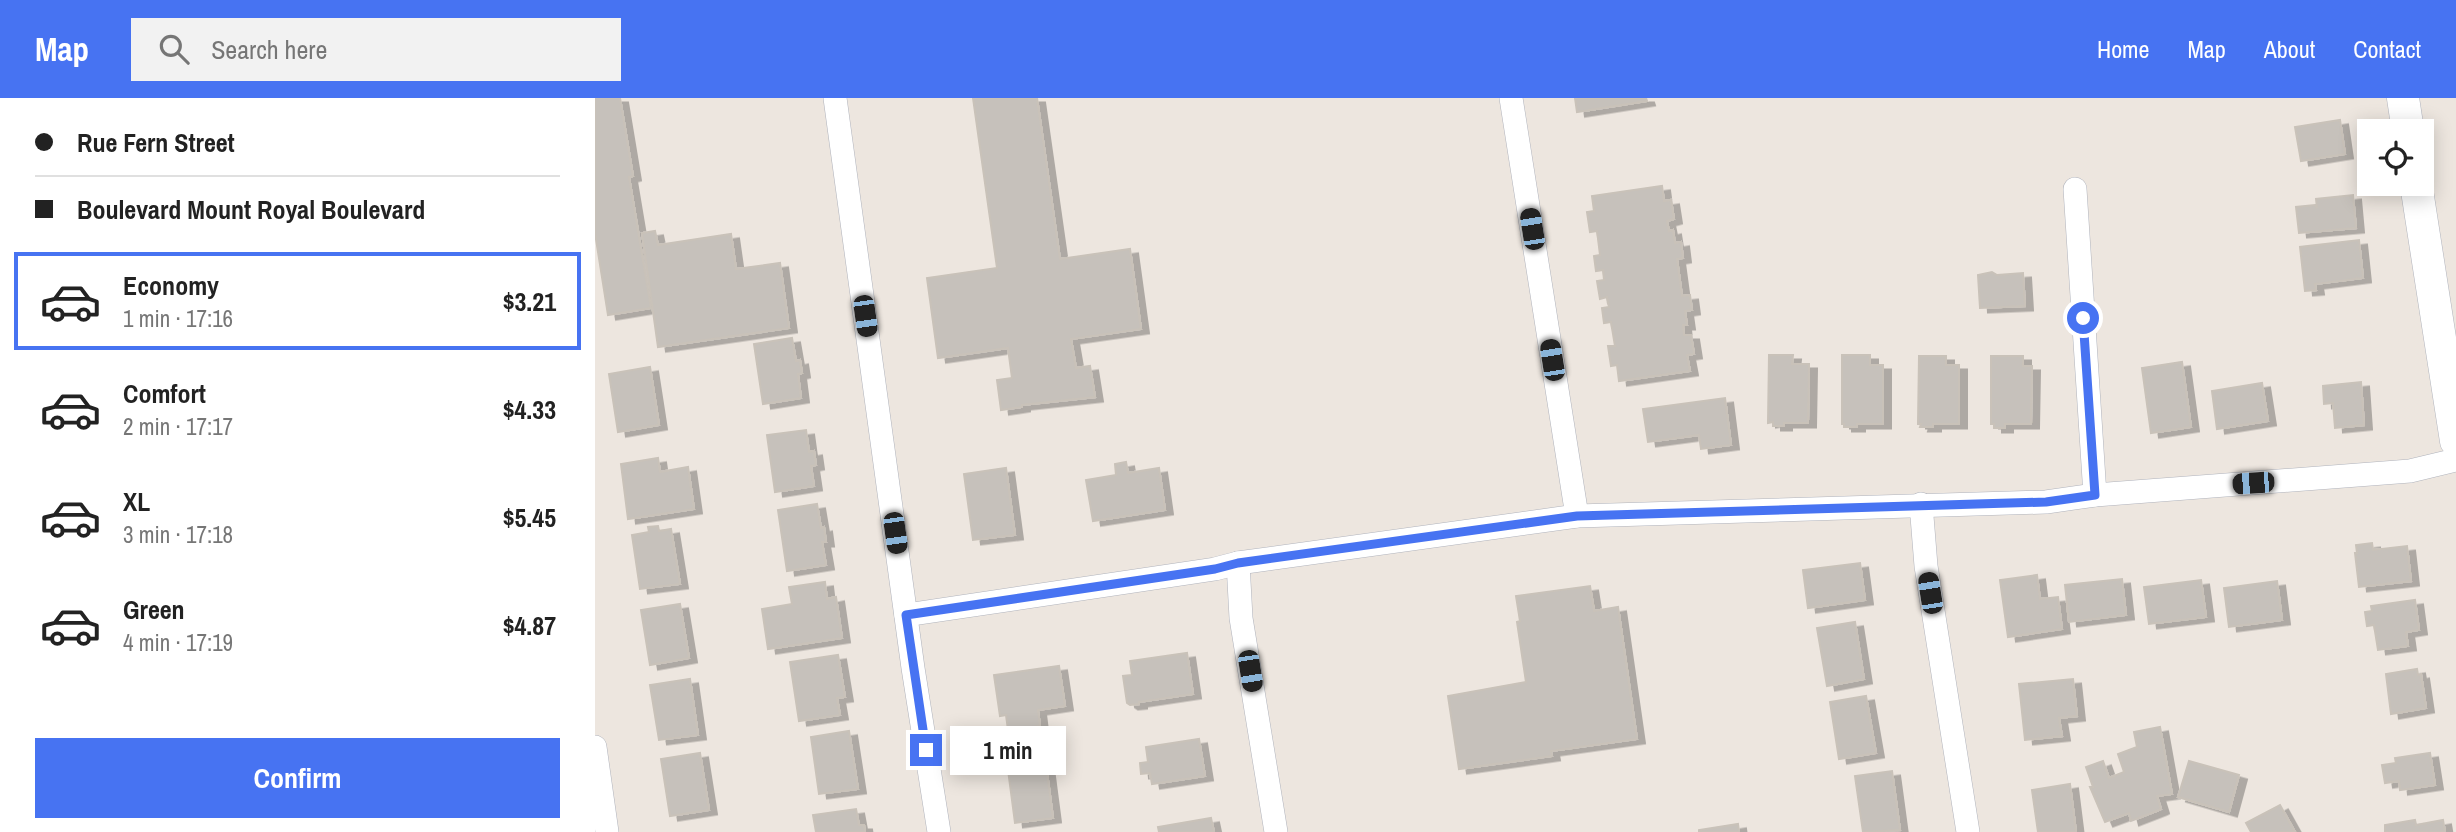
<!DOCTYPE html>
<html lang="en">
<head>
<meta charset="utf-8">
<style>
	:root { --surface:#fff; --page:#f2f2f2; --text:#222; --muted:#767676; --line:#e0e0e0; --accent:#4773f2 }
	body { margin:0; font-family:"Archivo Narrow",sans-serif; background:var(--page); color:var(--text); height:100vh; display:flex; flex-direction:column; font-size:26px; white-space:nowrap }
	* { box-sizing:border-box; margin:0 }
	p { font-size:23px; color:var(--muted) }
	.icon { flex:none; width:38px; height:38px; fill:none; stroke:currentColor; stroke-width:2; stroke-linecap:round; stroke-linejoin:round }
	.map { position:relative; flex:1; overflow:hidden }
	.drawer { display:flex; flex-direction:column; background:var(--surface); width:595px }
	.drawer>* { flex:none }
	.guide { display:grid; align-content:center; height:154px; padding:0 35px; background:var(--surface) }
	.fabs { position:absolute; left:1762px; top:21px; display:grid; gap:14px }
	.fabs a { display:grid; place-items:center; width:77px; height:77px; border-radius:0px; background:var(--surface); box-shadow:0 4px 18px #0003; font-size:35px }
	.end { position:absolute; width:32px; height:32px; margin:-16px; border:9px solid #4773f2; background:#fff; box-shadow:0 0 0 4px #fff }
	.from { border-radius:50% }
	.bubble { position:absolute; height:49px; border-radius:0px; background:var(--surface); box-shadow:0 4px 18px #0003; font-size:23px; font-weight:700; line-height:49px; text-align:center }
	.car { position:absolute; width:21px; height:42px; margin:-21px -10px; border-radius:9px; box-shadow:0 0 5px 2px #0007; background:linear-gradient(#222 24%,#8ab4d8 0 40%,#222 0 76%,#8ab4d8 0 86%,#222 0) }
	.guide b { display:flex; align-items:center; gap:24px; height:66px; font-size:26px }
	.guide b+b { border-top:2px solid var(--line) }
	.guide i { width:18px; height:18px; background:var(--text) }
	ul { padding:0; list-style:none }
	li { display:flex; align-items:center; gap:21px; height:98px; margin:0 14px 10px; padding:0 21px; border:4px solid transparent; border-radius:0px }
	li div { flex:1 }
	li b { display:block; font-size:26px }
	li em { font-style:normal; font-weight:700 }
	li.active { border-color:var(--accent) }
	li>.icon { width:63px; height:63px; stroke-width:1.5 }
	.primary-button { display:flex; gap:14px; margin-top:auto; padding:14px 35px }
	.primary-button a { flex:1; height:80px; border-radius:0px; background:var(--accent); color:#fff; font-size:28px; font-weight:700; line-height:80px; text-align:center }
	header { display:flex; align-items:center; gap:42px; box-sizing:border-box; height:98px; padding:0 35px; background:var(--accent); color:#fff }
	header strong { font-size:33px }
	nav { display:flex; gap:38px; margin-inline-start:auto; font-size:24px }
	.search { width:490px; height:63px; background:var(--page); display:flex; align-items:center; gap:18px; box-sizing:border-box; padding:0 24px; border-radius:0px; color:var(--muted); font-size:26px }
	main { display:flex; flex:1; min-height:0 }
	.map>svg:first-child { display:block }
	.building { fill:#c6c1bb; stroke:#c9c2b9; stroke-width:2; filter:url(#shadow) }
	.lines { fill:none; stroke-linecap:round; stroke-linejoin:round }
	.street-casing { stroke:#b0b3bc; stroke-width:24 }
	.secondary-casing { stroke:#b0b3bc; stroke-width:33 }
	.street { stroke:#fff; stroke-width:23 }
	.secondary { stroke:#fff; stroke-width:32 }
	.route { stroke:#4773f2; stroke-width:9 }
</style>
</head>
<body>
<header>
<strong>Map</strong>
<div class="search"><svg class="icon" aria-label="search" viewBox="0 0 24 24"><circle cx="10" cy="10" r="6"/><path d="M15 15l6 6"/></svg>Search here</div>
<nav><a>Home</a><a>Map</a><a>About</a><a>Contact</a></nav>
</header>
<main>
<section class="drawer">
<div class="guide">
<b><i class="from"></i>Rue Fern Street</b>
<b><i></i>Boulevard Mount Royal Boulevard</b>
</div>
<ul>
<li class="active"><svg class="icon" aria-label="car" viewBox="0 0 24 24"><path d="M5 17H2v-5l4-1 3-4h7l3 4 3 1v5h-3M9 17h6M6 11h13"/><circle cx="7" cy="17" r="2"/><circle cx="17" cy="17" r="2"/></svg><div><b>Economy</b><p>1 min · 17:16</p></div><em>$3.21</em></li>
<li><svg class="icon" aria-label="car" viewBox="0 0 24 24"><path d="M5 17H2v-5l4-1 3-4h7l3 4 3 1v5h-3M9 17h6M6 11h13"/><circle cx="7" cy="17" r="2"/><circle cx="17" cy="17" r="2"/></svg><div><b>Comfort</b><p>2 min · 17:17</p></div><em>$4.33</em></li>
<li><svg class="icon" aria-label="car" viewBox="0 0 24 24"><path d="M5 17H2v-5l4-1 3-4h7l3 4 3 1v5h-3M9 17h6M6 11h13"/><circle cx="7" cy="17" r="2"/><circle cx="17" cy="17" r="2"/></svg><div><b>XL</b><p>3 min · 17:18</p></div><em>$5.45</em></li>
<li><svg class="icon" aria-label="car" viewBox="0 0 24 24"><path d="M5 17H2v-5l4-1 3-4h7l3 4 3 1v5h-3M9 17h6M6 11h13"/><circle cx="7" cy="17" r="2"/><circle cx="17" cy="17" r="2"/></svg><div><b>Green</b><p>4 min · 17:19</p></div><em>$4.87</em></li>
</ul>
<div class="primary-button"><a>Confirm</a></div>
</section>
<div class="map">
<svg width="1861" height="734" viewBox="0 0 1861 734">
	<defs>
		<filter id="shadow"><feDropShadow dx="8" dy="4.5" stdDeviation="0" flood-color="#0004"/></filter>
	</defs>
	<rect width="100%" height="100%" fill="#ede6df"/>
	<g class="building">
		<polygon points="0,0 25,0 38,78 34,79 56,210 13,217 0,135"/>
		<polygon points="378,0 442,0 465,161 535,151 546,231 476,241 481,270 495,268 500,299 427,307 427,309 406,312 402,282 417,280 413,250 343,260 332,180 402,170"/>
		<polygon points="980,0 1051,0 1052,3 982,14"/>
		<polygon points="1745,22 1750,56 1706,63 1700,29"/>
		<polygon points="1067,88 1069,103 1076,102 1079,121 1072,123 1074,133 1078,132 1080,145 1086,144 1088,160 1082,161 1087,198 1095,197 1097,212 1090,213 1092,227 1088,227 1089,237 1096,237 1099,256 1092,257 1095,273 1024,283 1022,267 1016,268 1013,248 1020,248 1016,224 1009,225 1007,210 1014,209 1012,199 1005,201 1002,183 1009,182 1008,172 1001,173 999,158 1005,157 1002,133 995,134 992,114 999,113 997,98"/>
		<polygon points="1758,97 1761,130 1704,135 1701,109 1720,107 1722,110 1721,101"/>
		<polygon points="60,133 63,147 136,136 141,171 185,165 194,230 63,249 47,135"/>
		<polygon points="1764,142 1768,180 1720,186 1721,192 1710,193 1705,149"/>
		<polygon points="1397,174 1402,177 1428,175 1430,208 1385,210 1383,177"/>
		<polygon points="197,240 201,263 205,262 207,275 203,276 206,300 168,306 159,246"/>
		<polygon points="1174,257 1198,257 1197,266 1214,266 1213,325 1189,325 1189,328 1178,328 1178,324 1173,325"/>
		<polygon points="1247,257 1275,257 1275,267 1288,267 1288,326 1262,326 1262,329 1249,329 1249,326 1247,326"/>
		<polygon points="1324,258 1351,258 1351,267 1364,267 1364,326 1338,326 1338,329 1325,329 1326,326 1323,326"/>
		<polygon points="1396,258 1428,258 1428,268 1437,268 1436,326 1410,326 1410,330 1399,330 1399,326 1396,326"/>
		<polygon points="1587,264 1596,329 1556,335 1547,270"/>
		<polygon points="55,269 64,327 23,334 14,276"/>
		<polygon points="1766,284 1769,327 1740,330 1738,305 1729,306 1728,288"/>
		<polygon points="1667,285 1673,323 1622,331 1617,293"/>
		<polygon points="1130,300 1136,347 1106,351 1104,337 1053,344 1048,311"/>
		<polygon points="211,332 214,354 219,353 221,367 216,368 219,388 180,394 172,337"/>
		<polygon points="63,360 65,374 93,369 99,411 33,421 26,366"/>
		<polygon points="531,364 533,375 564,370 570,412 498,423 491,382 521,377 520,366"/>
		<polygon points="411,370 420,437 378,442 369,376"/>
		<polygon points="222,406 226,430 229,429 231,444 227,444 231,467 192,473 183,412"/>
		<polygon points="63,428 64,433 76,431 85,486 45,491 37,437 54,434 53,429"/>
		<polygon points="1777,445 1778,452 1812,448 1816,483 1764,489 1760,455 1762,455 1761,447"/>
		<polygon points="1265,465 1270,502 1213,510 1208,472"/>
		<polygon points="1442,477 1445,501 1463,499 1467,531 1413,539 1405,482"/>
		<polygon points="1527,481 1531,517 1474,524 1470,487"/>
		<polygon points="1606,482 1611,519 1554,526 1549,489"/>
		<polygon points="1682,483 1687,522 1634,529 1629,490"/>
		<polygon points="230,484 232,501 241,499 247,540 173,551 167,511 197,506 194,489"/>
		<polygon points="995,488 999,513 1023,509 1042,641 956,653 957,658 864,671 853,598 931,584 922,524 925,523 921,498"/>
		<polygon points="1820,502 1824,532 1811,534 1813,548 1783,552 1779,527 1772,528 1770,514 1777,513 1776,508"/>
		<polygon points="85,506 94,560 55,567 46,512"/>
		<polygon points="1260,524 1269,581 1232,588 1222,530"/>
		<polygon points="592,555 598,596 544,604 544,606 535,607 532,605 528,578 537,577 535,563"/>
		<polygon points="243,557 250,599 242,600 245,617 204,623 195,564"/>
		<polygon points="464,568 470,608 443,612 445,628 413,632 411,617 405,618 399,577"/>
		<polygon points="1822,571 1823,577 1826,576 1831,610 1796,616 1791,576"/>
		<polygon points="95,581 103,637 64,642 55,587"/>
		<polygon points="1478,581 1482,618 1464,620 1467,638 1430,642 1424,586"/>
		<polygon points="1271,598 1281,655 1244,661 1235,604"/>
		<polygon points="1565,629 1577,696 1562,698 1566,711 1564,712 1536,723 1534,715 1510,724 1495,689 1498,689 1491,669 1508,663 1514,680 1529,674 1523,656 1542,649 1539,634"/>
		<polygon points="254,633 263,691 224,696 216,639"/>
		<polygon points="604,641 610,678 557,686 555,675 546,676 545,665 553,664 551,649"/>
		<polygon points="105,655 114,712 75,718 66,661"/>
		<polygon points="1835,655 1840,687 1805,692 1804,683 1790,685 1787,667 1801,665 1800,660"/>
		<polygon points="450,659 458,720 420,725 412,664"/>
		<polygon points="1594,663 1644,677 1634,714 1583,699"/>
		<polygon points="1297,673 1305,732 1268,734 1260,678"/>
		<polygon points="1475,686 1481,734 1443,734 1437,692"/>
		<polygon points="1685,707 1700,734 1656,734 1651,725"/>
		<polygon points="261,711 264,727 269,727 270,734 221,734 218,717"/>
		<polygon points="616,720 619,734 564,734 563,729"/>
		<polygon points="1820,722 1821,727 1848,722 1850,734 1790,734 1790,727"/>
		<polygon points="1143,726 1144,734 1104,734 1104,732"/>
	</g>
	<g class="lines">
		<g class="street-casing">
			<g id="street">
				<polyline points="240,0 318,570 344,734"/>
				<polyline points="916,0 982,418"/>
				<polyline points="1480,91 1500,397"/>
				<polyline points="1326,406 1331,468 1373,734"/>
				<polyline points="643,465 646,520 681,734"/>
				<polyline points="311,517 620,471 643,465 982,418 1451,404 1500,397 1815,373 1861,362"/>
				<polyline points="0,649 12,734"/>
			</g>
		</g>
		<g class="secondary-casing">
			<g id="secondary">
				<polyline points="1808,0 1813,33"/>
				<polyline points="1821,86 1861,343"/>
			</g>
		</g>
		<use href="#street" class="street"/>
		<use href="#secondary" class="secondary"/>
	</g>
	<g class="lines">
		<polyline class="route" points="331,652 311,517 620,471 643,465 982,418 1451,404 1500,397 1488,220"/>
	</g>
</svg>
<div class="fabs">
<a><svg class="icon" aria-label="locate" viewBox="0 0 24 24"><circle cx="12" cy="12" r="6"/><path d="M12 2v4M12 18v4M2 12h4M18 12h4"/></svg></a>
</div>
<i class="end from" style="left:1488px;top:220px"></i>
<i class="end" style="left:331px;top:652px"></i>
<div class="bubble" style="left:355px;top:628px;width:116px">1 min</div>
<i class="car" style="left:937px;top:131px;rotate:351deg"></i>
<i class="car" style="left:270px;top:218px;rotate:172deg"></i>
<i class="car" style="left:957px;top:262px;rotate:351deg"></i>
<i class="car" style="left:1658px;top:385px;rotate:266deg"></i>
<i class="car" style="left:300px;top:435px;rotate:172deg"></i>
<i class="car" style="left:1335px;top:495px;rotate:351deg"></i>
<i class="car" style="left:655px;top:573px;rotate:171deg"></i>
</div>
</main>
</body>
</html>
